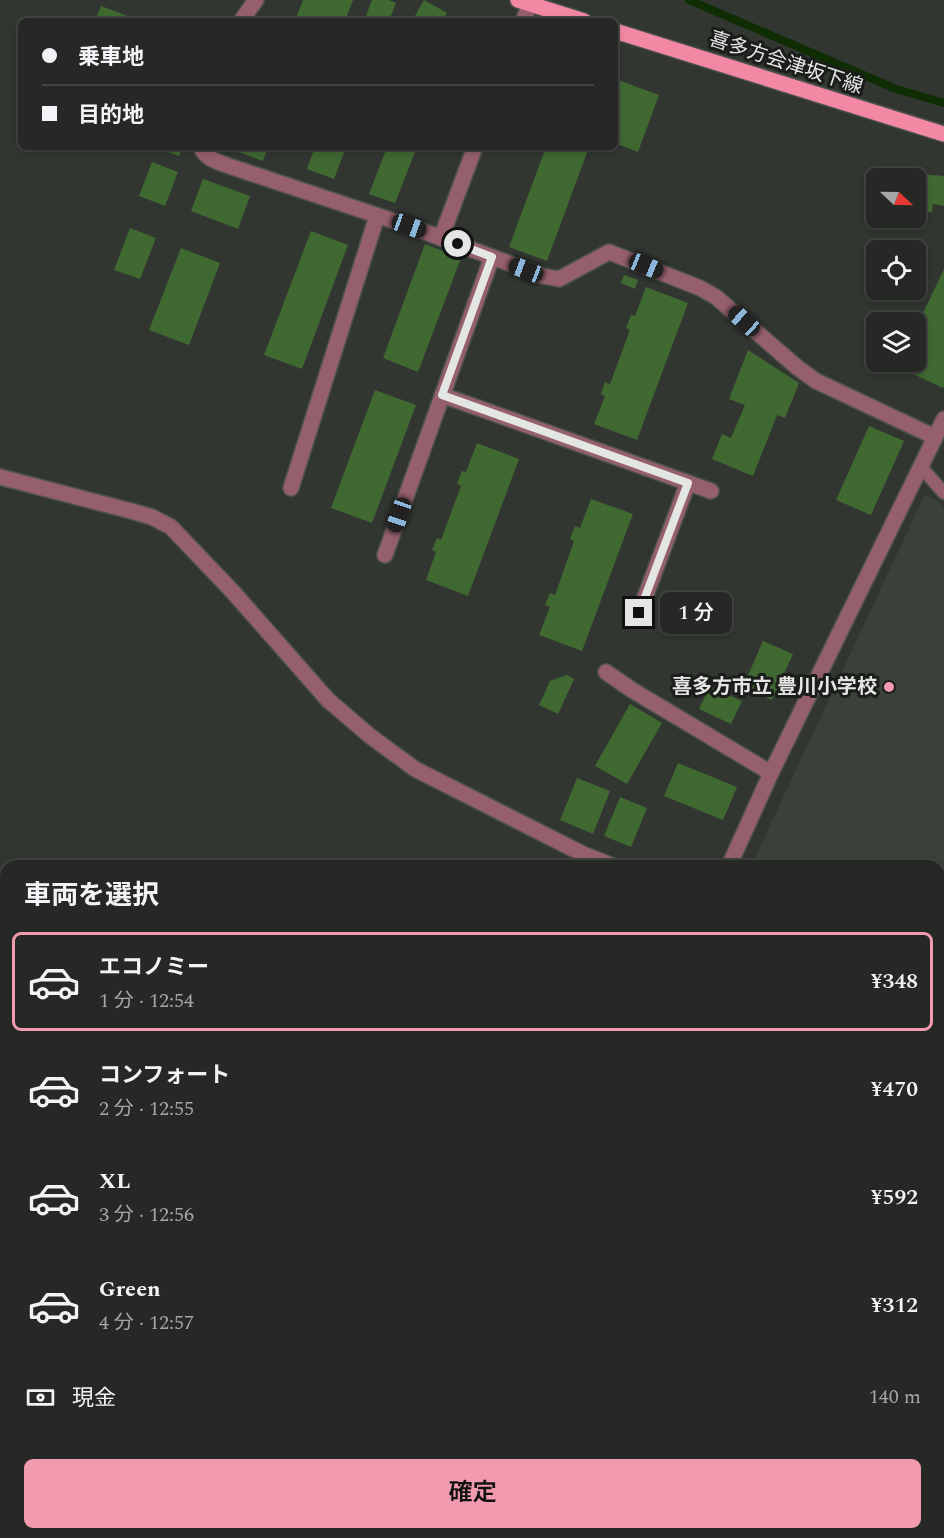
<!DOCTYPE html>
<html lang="ja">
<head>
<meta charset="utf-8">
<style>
	:root { --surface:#262825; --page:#2e302d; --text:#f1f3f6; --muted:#a4a6a7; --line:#424442; --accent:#f29aae }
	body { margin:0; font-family:Spectral,"Noto Sans JP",serif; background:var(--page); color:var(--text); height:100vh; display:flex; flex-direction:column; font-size:22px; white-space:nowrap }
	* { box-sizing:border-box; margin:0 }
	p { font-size:20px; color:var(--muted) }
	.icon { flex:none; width:33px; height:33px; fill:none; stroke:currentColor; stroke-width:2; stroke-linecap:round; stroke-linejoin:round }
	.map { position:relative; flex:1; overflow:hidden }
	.sheet { position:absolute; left:0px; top:860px; width:945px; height:680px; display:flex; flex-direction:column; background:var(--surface); border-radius:18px 18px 0 0; box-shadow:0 3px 9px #0003,0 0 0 2px var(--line) }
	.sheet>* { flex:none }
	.hud { position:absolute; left:18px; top:18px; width:600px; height:132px; border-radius:9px; box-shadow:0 3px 9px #0003,0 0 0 2px var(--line); display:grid; align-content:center; height:132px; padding:0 24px; background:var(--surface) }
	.needle { width:39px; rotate:112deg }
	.tools { position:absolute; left:866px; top:168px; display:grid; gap:12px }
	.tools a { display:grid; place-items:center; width:60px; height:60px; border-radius:9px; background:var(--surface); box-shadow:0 3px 9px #0003,0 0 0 2px var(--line); font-size:30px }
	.end { position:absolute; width:27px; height:27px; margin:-14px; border:8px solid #e4e6e3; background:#111; box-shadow:0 0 0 3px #111 }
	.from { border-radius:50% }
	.bubble { position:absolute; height:42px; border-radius:9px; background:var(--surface); box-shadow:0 3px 9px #0003,0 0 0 2px var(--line); font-size:20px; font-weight:600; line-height:42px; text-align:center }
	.car { position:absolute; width:18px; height:36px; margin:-18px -9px; border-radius:8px; box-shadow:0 0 4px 2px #0007; background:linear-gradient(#222 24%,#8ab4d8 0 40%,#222 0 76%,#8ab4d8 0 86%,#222 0) }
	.hud b { display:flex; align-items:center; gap:21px; height:57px; font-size:22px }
	.hud b+b { border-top:2px solid var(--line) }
	.hud i { width:15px; height:15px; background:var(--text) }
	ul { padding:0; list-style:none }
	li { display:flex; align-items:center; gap:18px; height:99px; margin:0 12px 9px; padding:0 12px; border:3px solid transparent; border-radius:9px }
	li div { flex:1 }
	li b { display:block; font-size:22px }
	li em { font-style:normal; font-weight:600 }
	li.on { border-color:var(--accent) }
	li>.icon { width:54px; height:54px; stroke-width:1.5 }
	h2 { padding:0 24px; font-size:27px; line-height:72px }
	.pay { display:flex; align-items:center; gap:15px; height:66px; padding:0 24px; font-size:22px }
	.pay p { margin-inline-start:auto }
	.button { display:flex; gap:12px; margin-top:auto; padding:12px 24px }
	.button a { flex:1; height:69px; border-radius:9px; background:var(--accent); color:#111; font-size:24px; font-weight:600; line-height:69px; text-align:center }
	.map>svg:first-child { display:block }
	.built { fill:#394138 }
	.water { fill:url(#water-waves) }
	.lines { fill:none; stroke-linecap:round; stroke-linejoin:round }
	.stream { stroke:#0e2d03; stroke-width:8 }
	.building { fill:#406932 }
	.service-casing { stroke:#4e524d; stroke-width:15 }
	.minor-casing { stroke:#4e524d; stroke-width:18 }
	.primary-casing { stroke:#4e524d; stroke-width:18 }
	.service { stroke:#95606c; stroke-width:12 }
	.minor { stroke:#95606c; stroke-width:15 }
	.primary { stroke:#f288a3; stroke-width:15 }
	.rail-casing { stroke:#838682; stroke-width:7 }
	.rail { stroke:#1b1d1b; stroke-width:4.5; stroke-dasharray:14; stroke-linecap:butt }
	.route { stroke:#e4e6e3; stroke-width:8 }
	.poi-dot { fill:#f29aae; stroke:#1b1d1b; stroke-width:2 }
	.labels { text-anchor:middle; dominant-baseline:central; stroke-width:6; stroke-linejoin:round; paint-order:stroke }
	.street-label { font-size:20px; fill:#e4e6e3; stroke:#1b1d1b }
	.poi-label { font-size:20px; font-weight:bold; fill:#e4e6e3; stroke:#1b1d1b; text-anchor:end }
</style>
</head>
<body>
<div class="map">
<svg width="944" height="1538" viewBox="0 0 944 1538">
	<defs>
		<pattern id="water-waves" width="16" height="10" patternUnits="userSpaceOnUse" patternTransform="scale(1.5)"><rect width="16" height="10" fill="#0e2d03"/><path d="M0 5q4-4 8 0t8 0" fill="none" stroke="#314b28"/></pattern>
	</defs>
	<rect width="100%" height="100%" fill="#323631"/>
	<polygon class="built" points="925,494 940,503 944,508 944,1111 939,1110 939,866 751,866"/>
	<polygon class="water" points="944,1054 944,1096 939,1095 939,1072"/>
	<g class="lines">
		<polyline class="stream" points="689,0 896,89 944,103"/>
	</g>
	<g class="building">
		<polygon points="303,0 353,0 345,21 295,21"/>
		<polygon points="372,0 389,0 396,3 389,21 364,21"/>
		<polygon points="424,0 447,13 442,21 412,21"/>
		<polygon points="101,6 141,21 95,21"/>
		<polygon points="618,80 659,95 638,152 615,143 615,88"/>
		<polygon points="163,147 183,147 179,156 162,150"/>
		<polygon points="238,147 268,147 263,161 236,151"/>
		<polygon points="315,147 346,147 334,179 307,169"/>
		<polygon points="387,147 417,147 395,203 369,194"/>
		<polygon points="546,147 589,147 547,261 509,247"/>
		<polygon points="152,162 178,172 165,206 139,196"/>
		<polygon points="920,174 944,176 944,206 933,204 932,212 916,211"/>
		<polygon points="203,179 250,196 238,229 191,211"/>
		<polygon points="130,228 156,238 140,279 114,270"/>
		<polygon points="311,231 348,245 302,369 264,355"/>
		<polygon points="425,244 461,258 418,372 383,358"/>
		<polygon points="181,248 220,263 189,345 149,330"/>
		<polygon points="944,269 944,386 943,388 898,367 900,362 915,362 915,330"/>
		<polygon points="624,275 638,280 635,289 621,283"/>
		<polygon points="646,287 688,303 637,440 594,424 605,396 601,394 605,382 610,384 630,330 626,328 631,315 635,316"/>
		<polygon points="748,350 799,383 785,418 777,415 753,476 712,459 722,434 731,438 745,405 729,399"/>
		<polygon points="375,390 416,405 372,523 331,508"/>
		<polygon points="869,426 904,441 871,515 836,500"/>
		<polygon points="477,443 519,459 468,596 426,580 436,552 432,550 437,538 441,540 461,486 457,484 462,471 466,472"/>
		<polygon points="591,499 633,514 582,651 539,635 550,607 545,605 550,593 555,595 574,541 570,539 575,526 580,528"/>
		<polygon points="763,641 793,654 772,700 743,687"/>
		<polygon points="567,675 574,679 558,714 539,705 550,681"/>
		<polygon points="710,687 742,701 731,724 699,709"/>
		<polygon points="630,704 662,723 627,784 595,766"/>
		<polygon points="678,763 737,787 723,820 664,796"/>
		<polygon points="577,778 610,791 593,834 560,820"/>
		<polygon points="620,797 647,808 631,847 604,836"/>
		<polygon points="531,1533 574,1533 572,1538 545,1538"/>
		<polygon points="605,1533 638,1533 637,1538 614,1538 604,1535"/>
		<polygon points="753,1533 798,1533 796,1538 751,1538"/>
	</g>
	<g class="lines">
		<g class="service-casing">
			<g id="service">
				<polyline points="921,467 944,493"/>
				<polyline points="939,1019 944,1017"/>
			</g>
		</g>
		<g class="minor-casing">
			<g id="minor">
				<polyline points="241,21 256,0"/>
				<polyline points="523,21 530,4"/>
				<path d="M201 147C205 159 219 162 229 166L409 226 543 276 559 279 609 252 700 288 716 297 798 368 816 381 935 437"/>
				<polyline points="441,238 475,147"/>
				<polyline points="442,395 711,491"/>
				<polyline points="0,477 131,511 152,517 171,527 233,592 328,700 370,736 415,769 583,854 613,866"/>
				<polyline points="291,488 377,216"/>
				<polyline points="385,555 492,257"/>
				<polyline points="639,613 688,483"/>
				<polyline points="606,672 632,690 771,773"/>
				<polyline points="729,866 771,773 944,419"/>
				<polyline points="939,1120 944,1121"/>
				<polyline points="0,1498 6,1501"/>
				<polyline points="59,1533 65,1538"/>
				<polyline points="240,1538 244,1533"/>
			</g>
		</g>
		<g class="primary-casing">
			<g id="primary">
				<polyline points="518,0 584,21"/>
				<polyline points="615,31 944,134"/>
			</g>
		</g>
		<use href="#service" class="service"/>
		<use href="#minor" class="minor"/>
		<use href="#primary" class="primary"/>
		<g class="rail-casing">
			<g id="rail">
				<polyline points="0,947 6,948"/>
				<polyline points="939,1183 944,1184"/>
			</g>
		</g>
		<use href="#rail" class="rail"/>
	</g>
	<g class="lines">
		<polyline class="route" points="458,244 492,257 442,395 688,483 639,613"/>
	</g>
	<circle class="poi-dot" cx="889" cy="687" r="6"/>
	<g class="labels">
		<g class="street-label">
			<text transform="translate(786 63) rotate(18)">喜多方会津坂下線</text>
		</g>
		<g class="poi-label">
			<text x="877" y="687">喜多方市立 豊川小学校</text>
		</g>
	</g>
</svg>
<div class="tools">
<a><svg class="needle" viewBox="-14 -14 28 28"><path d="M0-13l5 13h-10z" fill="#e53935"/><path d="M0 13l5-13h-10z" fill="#a4a6a7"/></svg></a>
<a><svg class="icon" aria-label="locate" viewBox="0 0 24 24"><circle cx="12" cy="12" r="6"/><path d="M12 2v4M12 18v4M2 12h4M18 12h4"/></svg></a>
<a><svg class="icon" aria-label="layers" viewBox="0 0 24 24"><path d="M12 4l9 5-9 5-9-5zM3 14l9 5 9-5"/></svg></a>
</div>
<i class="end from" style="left:458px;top:244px"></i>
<i class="end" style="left:639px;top:613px"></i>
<div class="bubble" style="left:660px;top:592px;width:72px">1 分</div>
<i class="car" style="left:409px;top:226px;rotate:110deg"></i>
<i class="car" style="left:646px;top:266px;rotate:112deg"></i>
<i class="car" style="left:526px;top:270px;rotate:291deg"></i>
<i class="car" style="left:744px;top:321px;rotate:312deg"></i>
<i class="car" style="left:399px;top:515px;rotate:199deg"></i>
<div class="hud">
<b><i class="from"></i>乗車地</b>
<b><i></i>目的地</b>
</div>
<section class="sheet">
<h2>車両を選択</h2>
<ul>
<li class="on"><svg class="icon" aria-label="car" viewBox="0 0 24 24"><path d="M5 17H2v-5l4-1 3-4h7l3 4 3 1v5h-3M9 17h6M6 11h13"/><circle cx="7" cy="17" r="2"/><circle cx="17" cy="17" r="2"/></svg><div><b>エコノミー</b><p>1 分 · 12:54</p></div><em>¥348</em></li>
<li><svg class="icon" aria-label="car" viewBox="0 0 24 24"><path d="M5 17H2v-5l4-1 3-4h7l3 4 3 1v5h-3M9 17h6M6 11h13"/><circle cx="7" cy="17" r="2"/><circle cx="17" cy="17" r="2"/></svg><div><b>コンフォート</b><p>2 分 · 12:55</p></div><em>¥470</em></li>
<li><svg class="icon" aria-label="car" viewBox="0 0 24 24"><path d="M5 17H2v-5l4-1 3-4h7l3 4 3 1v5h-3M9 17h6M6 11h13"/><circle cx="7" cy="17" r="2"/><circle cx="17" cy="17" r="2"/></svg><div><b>XL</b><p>3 分 · 12:56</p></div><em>¥592</em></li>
<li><svg class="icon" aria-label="car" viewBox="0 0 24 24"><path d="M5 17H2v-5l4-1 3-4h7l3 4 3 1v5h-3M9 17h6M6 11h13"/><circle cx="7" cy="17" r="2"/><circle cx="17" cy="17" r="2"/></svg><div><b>Green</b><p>4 分 · 12:57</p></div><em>¥312</em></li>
</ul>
<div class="pay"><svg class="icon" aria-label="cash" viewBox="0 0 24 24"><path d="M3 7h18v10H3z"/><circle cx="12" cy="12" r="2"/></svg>現金<p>140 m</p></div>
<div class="button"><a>確定</a></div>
</section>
</div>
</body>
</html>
